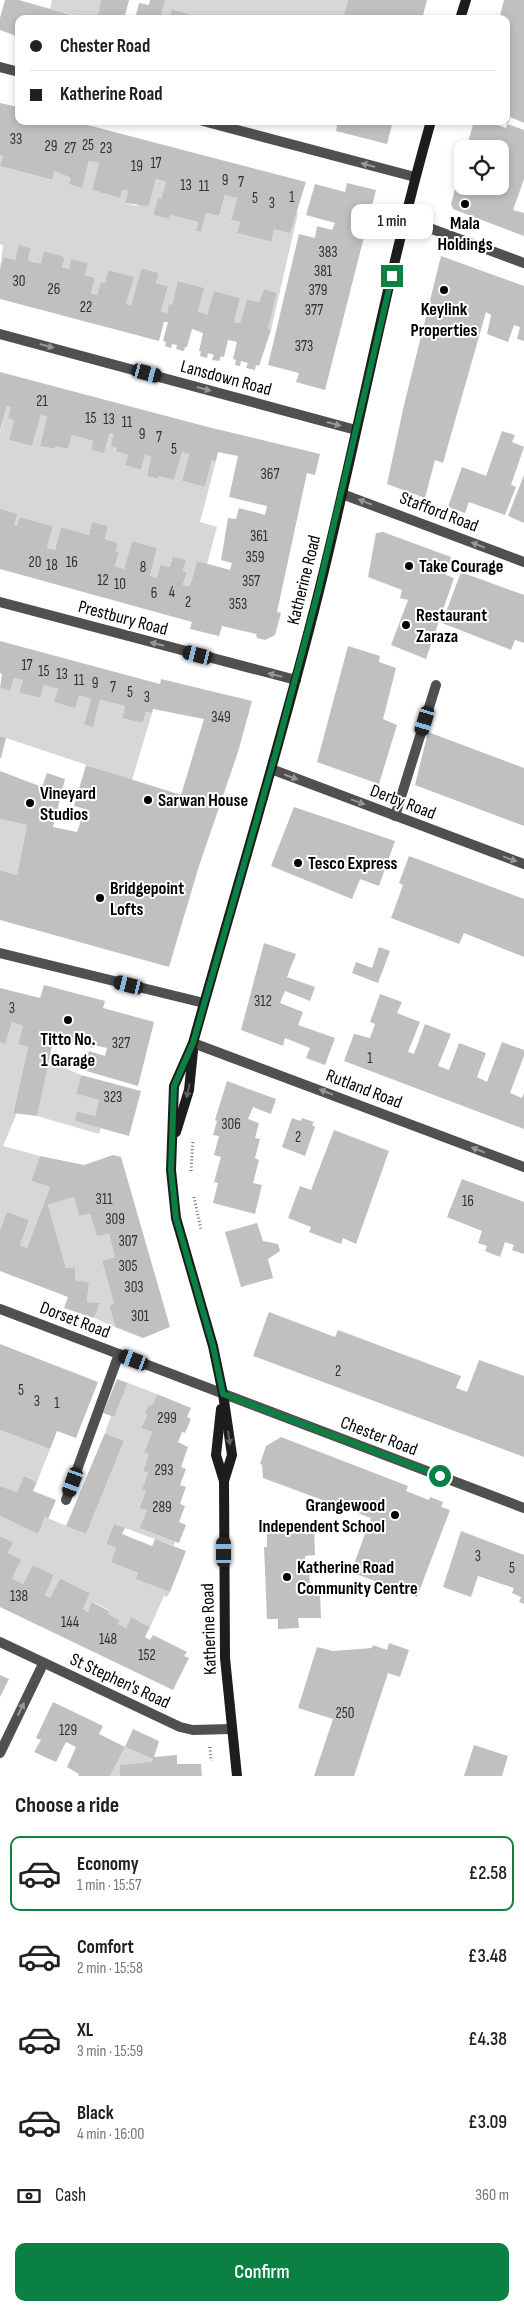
<!DOCTYPE html>
<html lang="en">
<head>
<meta charset="utf-8">
<style>
	:root { --surface:#fff; --page:#f6f6f6; --text:#202124; --muted:#757577; --line:#e0e0e0; --accent:#0b8043 }
	body { margin:0; font-family:"Sofia Sans Condensed",sans-serif; background:var(--page); color:var(--text); height:100vh; display:flex; flex-direction:column; font-size:19px; white-space:nowrap }
	* { box-sizing:border-box; margin:0 }
	p { font-size:16px; color:var(--muted) }
	.icon { flex:none; width:28px; height:28px; fill:none; stroke:currentColor; stroke-width:2; stroke-linecap:round; stroke-linejoin:round }
	.map { position:relative; height:1776px; overflow:hidden }
	.side { display:flex; flex-direction:column; background:var(--surface); flex:1 }
	.side>* { flex:none }
	.hud { position:absolute; left:15px; top:15px; width:495px; height:110px; border-radius:10px; box-shadow:0 2px 8px #0003; display:grid; align-content:center; height:110px; padding:0 15px; background:var(--surface) }
	.fabs { position:absolute; left:454px; top:140px; display:grid; gap:10px }
	.fabs a { display:grid; place-items:center; width:55px; height:55px; border-radius:10px; background:var(--surface); box-shadow:0 2px 8px #0003; font-size:25px }
	.end { position:absolute; width:22px; height:22px; margin:-11px; border:6px solid #0b8043; background:#fff; box-shadow:0 0 0 2px #fff }
	.from { border-radius:50% }
	.bubble { position:absolute; height:35px; border-radius:10px; background:var(--surface); box-shadow:0 2px 8px #0003; font-size:16px; font-weight:600; line-height:35px; text-align:center }
	.car { position:absolute; width:15px; height:30px; margin:-15px -8px; border-radius:6px; box-shadow:0 0 4px 1px #0007; background:linear-gradient(#222 24%,#8ab4d8 0 40%,#222 0 76%,#8ab4d8 0 86%,#222 0) }
	.hud b { display:flex; align-items:center; gap:18px; height:48px; font-size:19px }
	.hud b+b { border-top:1px solid var(--line) }
	.hud i { width:12px; height:12px; background:var(--text) }
	ul { padding:0; list-style:none }
	li { display:flex; align-items:center; gap:15px; height:75px; margin:0 10px 8px; padding:0 5px; border:2px solid transparent; border-radius:10px }
	li div { flex:1 }
	li b { display:block; font-size:19px }
	li em { font-style:normal; font-weight:600 }
	li.current { border-color:var(--accent) }
	li>.icon { width:45px; height:45px; stroke-width:1.5 }
	h2 { padding:0 15px; font-size:22px; line-height:60px }
	.pay { display:flex; align-items:center; gap:12px; height:55px; padding:0 15px; font-size:19px }
	.pay p { margin-inline-start:auto }
	.button { display:flex; gap:10px; margin-top:auto; padding:10px 15px }
	.button a { flex:1; height:58px; border-radius:10px; background:var(--accent); color:#fff; font-size:20px; font-weight:600; line-height:58px; text-align:center }
	.map>svg:first-child { display:block }
	.green { fill:#d7d7d7 }
	.building { fill:#c0c0c0 }
	.lines { fill:none; stroke-linecap:round; stroke-linejoin:round }
	.path { stroke:#727272; stroke-width:3; stroke-dasharray:1 2.5; stroke-linecap:butt }
	.service { stroke:#505050; stroke-width:10 }
	.minor { stroke:#505050; stroke-width:10 }
	.secondary { stroke:#1d1d1d; stroke-width:10 }
	.oneway { fill:#969696 }
	.oneway2 { fill:#616161 }
	.route { stroke:#0b8043; stroke-width:6 }
	.poi-dot { fill:#000; stroke:#fff; stroke-width:2 }
	.labels { text-anchor:middle; dominant-baseline:central; stroke-width:4; stroke-linejoin:round; paint-order:stroke }
	.number-label { font-size:15px; fill:#303030 }
	.poi-label { font-size:18px; font-weight:bold; fill:#000; stroke:#fff; text-anchor:start }
	.street-label { font-size:18px; fill:#000; stroke:#fff }
</style>
</head>
<body>
<div class="map">
<svg width="524" height="1776" viewBox="0 0 524 1776">
	<rect width="100%" height="100%" fill="#fff"/>
	<g class="green">
		<polygon points="52,0 101,0 97,19 88,19 50,9"/>
		<polygon points="163,0 348,0 343,19 189,19 190,14 173,9 170,19 160,19"/>
		<polygon points="0,155 3,156 0,166 51,180 54,171 71,178 82,188 89,161 99,163 92,190 120,198 122,190 128,191 125,203 137,206 138,203 149,206 156,179 166,182 161,199 158,198 153,215 169,219 170,215 198,222 196,231 201,232 206,213 219,216 225,195 237,198 231,219 240,222 237,233 270,242 274,229 295,212 298,213 271,330 268,329 277,293 264,289 259,302 247,299 240,323 234,322 240,298 214,291 207,315 198,311 203,288 179,281 172,305 169,305 167,313 161,311 168,286 156,283 159,273 143,268 131,305 126,304 133,277 108,270 105,283 101,282 97,295 91,293 95,278 85,275 88,263 71,259 69,269 62,267 65,257 44,251 41,263 28,260 31,248 20,244 15,260 5,257 0,269 3,245 0,244"/>
		<polygon points="7,406 11,407 14,420 9,440 32,446 41,415 47,417 40,446 55,449 60,433 57,446 68,449 72,435 93,441 91,450 104,453 110,433 114,434 115,451 128,455 125,465 141,470 145,455 151,457 147,476 157,479 158,476 174,480 190,422 182,452 189,454 182,481 205,487 212,460 216,461 200,522 217,527 207,564 197,561 190,586 183,585 174,617 187,572 183,571 186,560 173,556 170,567 160,565 157,578 150,576 157,548 132,541 124,569 115,566 119,554 116,552 118,543 105,539 108,526 92,522 89,535 61,527 55,550 47,548 53,526 19,517 17,526 14,525 0,509 0,433"/>
		<polygon points="14,678 23,680 19,693 40,698 44,685 58,689 54,702 79,695 91,699 84,724 93,726 100,700 125,706 122,718 143,723 146,712 152,713 132,780 0,736 0,688 10,691"/>
		<polygon points="0,819 27,825 17,875 0,870"/>
		<polygon points="12,1022 23,1026 18,1044 28,1047 13,1112 17,1113 3,1146 40,1156 31,1181 50,1187 27,1248 20,1245 29,1220 7,1212 0,1230 0,1042 5,1043"/>
		<polygon points="48,1061 81,1075 76,1094 99,1100 95,1116 78,1111 75,1121 101,1128 99,1134 37,1116"/>
		<polygon points="74,1197 79,1216 90,1214 97,1236 109,1234 115,1257 102,1261 114,1304 109,1305 115,1327 94,1318 100,1303 87,1302 89,1282 75,1280 75,1267 66,1268 48,1205"/>
		<polygon points="128,1383 157,1394 153,1404 149,1405 145,1412 147,1416 141,1428 152,1432 144,1453 149,1454 143,1471 148,1473 142,1489 146,1491 139,1507 147,1510 175,1541 174,1546 114,1524 106,1544 116,1548 111,1562 138,1573 137,1579 170,1592 167,1597 164,1596 150,1627 131,1617 126,1628 118,1624 120,1620 108,1614 109,1610 93,1602 88,1612 83,1609 90,1593 60,1578 50,1598 45,1595 54,1575 33,1565 23,1584 12,1578 20,1560 8,1553 13,1542 0,1536 0,1516 38,1534 45,1517 86,1534 124,1441 105,1433 111,1416 114,1417"/>
		<polygon points="0,1430 50,1449 37,1482 24,1476 17,1492 0,1486"/>
		<polygon points="125,1747 153,1759 152,1762 120,1776 110,1776"/>
	</g>
	<g class="building">
		<polygon points="5,0 19,0 85,19 19,19 19,37 0,30 0,18"/>
		<polygon points="101,0 129,0 124,19 97,19"/>
		<polygon points="150,0 165,0 160,19 135,19 139,3 149,5"/>
		<polygon points="348,0 427,0 422,19 343,19"/>
		<polygon points="504,0 524,0 524,123 510,117 508,123 506,122 506,19 499,19"/>
		<polygon points="172,9 190,14 189,19 170,19"/>
		<polygon points="0,103 19,107 19,121 72,121 306,182 290,233 274,229 271,242 237,233 240,222 231,220 237,198 225,195 219,216 206,213 201,232 196,231 198,222 170,215 169,219 153,215 158,198 161,199 166,182 156,179 149,206 125,203 128,191 122,190 120,198 92,190 99,163 89,161 82,188 69,184 71,178 54,171 52,180 0,166 3,156 0,155"/>
		<polygon points="338,121 393,121 387,144 336,131"/>
		<polygon points="474,121 488,121 506,128 507,124 524,130 524,179 513,210 524,213 524,236 453,209 451,204 462,164 462,186 500,186 500,149 466,149"/>
		<polygon points="347,183 376,190 325,390 296,382 299,373 268,365 299,234 315,238 317,226 332,230 335,223 306,215 315,184 345,192"/>
		<polygon points="19,244 31,248 28,260 34,262 41,263 44,251 65,257 62,267 69,269 71,259 88,263 85,275 95,278 91,293 97,295 101,282 105,283 108,270 134,277 126,304 131,305 142,268 159,273 156,283 168,286 161,311 167,313 169,304 172,305 178,281 204,288 198,311 207,315 214,291 240,298 234,322 240,323 247,299 259,302 264,289 277,293 268,329 271,330 259,366 256,365 255,370 246,368 248,363 241,361 240,366 235,365 236,360 233,359 237,342 233,341 228,340 224,357 221,356 219,361 212,360 214,355 208,353 207,358 200,356 201,351 199,351 203,333 192,329 187,347 185,347 184,351 176,349 177,345 172,344 171,348 165,346 166,342 163,341 168,322 164,322 159,341 0,299 0,269 4,257 15,260"/>
		<polygon points="441,256 524,286 524,341 517,339 520,327 514,325 508,342 487,334 491,315 486,312 443,463 435,460 425,498 387,484 404,405"/>
		<polygon points="0,372 208,427 320,454 315,475 307,473 277,612 281,613 275,635 265,640 257,638 256,634 222,626 219,636 190,629 192,622 0,569 0,509 17,514 14,525 17,526 19,517 53,526 47,548 55,550 61,527 89,535 92,522 108,526 105,539 118,543 116,552 119,553 115,566 124,569 132,541 157,548 150,576 157,578 160,565 170,567 173,556 186,560 183,571 187,572 183,585 190,586 197,561 230,570 232,563 221,560 228,518 236,519 239,508 265,515 267,506 229,497 238,456 218,452 216,461 212,460 205,487 182,481 189,454 182,452 174,480 158,476 158,479 147,476 151,457 145,455 141,470 125,465 128,455 115,451 116,448 111,446 114,434 110,433 104,453 91,450 93,441 72,435 68,449 56,446 55,449 40,446 47,417 41,415 32,446 9,440 14,420 8,418 11,407 7,406 0,431"/>
		<polygon points="502,431 515,435 512,442 524,447 511,485 516,487 505,515 469,502 465,513 448,507 462,467 486,476"/>
		<polygon points="524,475 524,523 508,516"/>
		<polygon points="383,532 451,557 446,575 454,578 426,659 391,645 408,600 400,598 402,590 368,577 376,533"/>
		<polygon points="461,572 524,595 524,643 515,640 511,650 442,623"/>
		<polygon points="0,641 160,684 161,679 252,701 238,752 199,866 169,967 0,920 0,870 17,875 27,825 0,819 0,771 42,787 47,773 65,779 53,827 77,832 85,809 74,806 86,765 181,795 204,719 153,709 152,713 146,712 143,723 122,718 125,706 100,700 93,727 84,724 91,699 79,695 75,708 54,702 58,689 44,685 40,698 28,695 19,693 23,680 14,678 10,691 0,688 2,674 0,673"/>
		<polygon points="348,646 380,656 379,662 396,668 383,719 397,725 379,784 317,762"/>
		<polygon points="428,732 524,768 524,826 415,785"/>
		<polygon points="0,736 6,738 1,758 0,758"/>
		<polygon points="294,807 395,841 379,886 360,879 352,899 271,866"/>
		<polygon points="409,856 524,899 524,957 464,933 459,944 391,918 403,885 399,883"/>
		<polygon points="264,943 296,954 287,977 315,987 310,1001 285,991 280,1003 303,1012 298,1025 335,1038 325,1065 306,1058 310,1048 285,1038 283,1046 241,1030"/>
		<polygon points="379,947 390,951 378,983 352,973 356,962 372,968"/>
		<polygon points="44,985 105,1001 103,1008 154,1022 138,1086 83,1070 89,1051 105,1056 107,1048 93,1045 93,1048 54,1037 37,1116 13,1113 28,1047 18,1044 23,1026 12,1022 5,1044 0,1042 0,988 40,998"/>
		<polygon points="380,994 402,1002 397,1013 420,1022 408,1052 414,1054 425,1024 451,1034 438,1066 449,1070 459,1043 486,1053 477,1077 487,1082 502,1042 524,1050 524,1056 510,1093 522,1098 524,1093 524,1129 344,1061 354,1034 370,1038 375,1024 370,1022"/>
		<polygon points="81,1075 141,1091 129,1136 75,1121 77,1111 95,1116 99,1100 76,1094"/>
		<polygon points="227,1081 276,1099 271,1114 253,1107 248,1119 259,1123 255,1138 260,1139 255,1158 259,1160 253,1183 262,1185 255,1214 213,1203 218,1183 214,1182 221,1157 214,1155 219,1136 213,1135 217,1121 215,1120"/>
		<polygon points="292,1118 301,1121 302,1118 314,1122 312,1125 315,1127 305,1156 282,1147"/>
		<polygon points="334,1130 389,1151 356,1244 343,1238 341,1244 309,1232 311,1227 288,1218 300,1186 311,1190"/>
		<polygon points="113,1155 121,1157 170,1327 143,1338 115,1327 109,1305 114,1304 102,1261 115,1257 109,1234 97,1236 90,1214 79,1216 74,1197 48,1205 66,1268 75,1267 75,1280 89,1282 87,1302 100,1303 94,1318 64,1308 68,1297 0,1271 0,1230 7,1212 29,1220 20,1245 27,1248 50,1187 31,1181 40,1156 84,1165"/>
		<polygon points="462,1179 524,1202 524,1254 512,1250 514,1245 505,1242 500,1257 485,1251 487,1246 478,1243 482,1231 447,1217"/>
		<polygon points="257,1223 263,1241 278,1244 280,1251 268,1259 273,1278 241,1287 225,1232"/>
		<polygon points="269,1312 335,1337 338,1330 461,1376 456,1388 467,1392 479,1360 524,1376 524,1457 253,1356"/>
		<polygon points="0,1344 98,1382 76,1438 57,1431 50,1449 0,1430"/>
		<polygon points="117,1379 128,1383 114,1417 103,1413"/>
		<polygon points="157,1394 191,1408 187,1417 191,1419 185,1433 182,1432 178,1442 188,1447 181,1467 186,1469 180,1485 186,1487 180,1504 185,1506 179,1522 186,1525 179,1543 140,1528 147,1510 139,1508 146,1491 142,1489 148,1473 143,1471 149,1454 144,1453 152,1432 141,1428 147,1416 145,1412 149,1405 153,1404"/>
		<polygon points="105,1433 124,1441 86,1534 66,1526"/>
		<polygon points="281,1437 408,1486 406,1491 429,1500 430,1497 443,1502 441,1507 450,1510 417,1597 351,1572 371,1518 263,1478 262,1465 260,1464 266,1446"/>
		<polygon points="24,1476 37,1482 33,1491 56,1500 48,1519 45,1517 38,1534 0,1516 0,1486 17,1492"/>
		<polygon points="114,1524 125,1528 122,1534 152,1546 155,1539 186,1551 170,1592 136,1579 138,1573 111,1562 116,1548 106,1544"/>
		<polygon points="314,1525 315,1555 305,1556 305,1563 309,1563 310,1592 320,1591 321,1618 298,1618 299,1628 278,1629 278,1619 267,1619 264,1547 267,1547 267,1526"/>
		<polygon points="461,1531 524,1555 524,1604 519,1602 521,1597 512,1593 514,1588 478,1576 471,1597 443,1587"/>
		<polygon points="0,1536 13,1542 8,1553 21,1560 12,1578 23,1584 33,1565 54,1575 45,1595 50,1598 60,1578 90,1593 83,1609 88,1612 92,1602 109,1611 108,1614 120,1620 118,1624 126,1628 131,1617 150,1627 145,1637 150,1640 153,1635 187,1652 184,1656 189,1658 173,1690 0,1607"/>
		<polygon points="389,1643 409,1650 400,1677 388,1673 354,1776 314,1776 333,1719 298,1708 317,1647 333,1651 372,1648 373,1645 387,1650"/>
		<polygon points="0,1675 9,1679 0,1697"/>
		<polygon points="53,1702 103,1726 99,1734 125,1747 110,1776 78,1776 79,1774 67,1767 76,1747 66,1742 56,1762 34,1752 41,1740 36,1738"/>
		<polygon points="133,1729 159,1741 154,1757 177,1755 177,1764 201,1764 202,1776 120,1776 120,1765 152,1762 153,1759 125,1747"/>
		<polygon points="474,1745 508,1756 502,1776 464,1776"/>
	</g>
	<g class="lines">
		<g class="path">
			<polyline points="191,1171 193,1140"/>
			<polyline points="194,1197 201,1230"/>
			<polyline points="210,1747 211,1761"/>
		</g>
		<g class="service">
			<polyline points="395,816 436,685"/>
			<polyline points="66,1500 119,1354"/>
		</g>
		<g class="minor">
			<polyline points="0,67 19,72"/>
			<polyline points="203,121 415,177"/>
			<polyline points="405,219 524,263"/>
			<polyline points="0,334 356,430"/>
			<polyline points="342,494 524,562"/>
			<polyline points="0,602 296,680"/>
			<polyline points="271,769 524,864"/>
			<polyline points="0,953 204,1003"/>
			<polyline points="193,1043 524,1167"/>
			<polyline points="0,1309 524,1508"/>
			<polyline points="0,1642 180,1727 193,1730 231,1729"/>
			<polyline points="0,1753 43,1664"/>
		</g>
		<g class="secondary">
			<polyline points="460,19 466,0"/>
			<polyline points="176,1132 189,1090 193,1051"/>
			<polyline points="221,1409 216,1455 224,1481 225,1658 237,1776"/>
			<path d="M224 1481 232 1455 223 1394 213 1346 176 1218 171 1170 174 1086 193 1043C235 892 281 743 319 591 358 435 387 276 431 121"/>
		</g>
	</g>
	<defs><path id="oneway-solid" d="M-6-.8H1V-3.2L6.5 0L1 3.2V.8H-6Z" transform="scale(1.25)"/></defs>
	<g class="oneway">
		<use href="#oneway-solid" transform="translate(368 165) rotate(-165)"/>
		<use href="#oneway-solid" transform="translate(47 346) rotate(15)"/>
		<use href="#oneway-solid" transform="translate(204 389) rotate(15)"/>
		<use href="#oneway-solid" transform="translate(334 424) rotate(15)"/>
		<use href="#oneway-solid" transform="translate(365 502) rotate(-159)"/>
		<use href="#oneway-solid" transform="translate(478 545) rotate(-159)"/>
		<use href="#oneway-solid" transform="translate(157 644) rotate(-166)"/>
		<use href="#oneway-solid" transform="translate(275 675) rotate(-166)"/>
		<use href="#oneway-solid" transform="translate(291 777) rotate(21)"/>
		<use href="#oneway-solid" transform="translate(358 802) rotate(20)"/>
		<use href="#oneway-solid" transform="translate(510 859) rotate(20)"/>
		<use href="#oneway-solid" transform="translate(326 1092) rotate(-159)"/>
		<use href="#oneway-solid" transform="translate(478 1150) rotate(-159)"/>
		<use href="#oneway-solid" transform="translate(21 1709) rotate(-64)"/>
	</g>
	<g class="oneway2">
		<use href="#oneway-solid" transform="translate(188 1091) rotate(102)"/>
		<use href="#oneway-solid" transform="translate(229 1438) rotate(82)"/>
	</g>
	<g class="lines">
		<polyline class="route" points="392,276 318,592 276,752 193,1043 174,1086 171,1170 176,1218 213,1346 223,1394 440,1476"/>
	</g>
	<g class="poi-dot">
		<circle cx="465" cy="204" r="5"/>
		<circle cx="444" cy="290" r="5"/>
		<circle cx="409" cy="566" r="5"/>
		<circle cx="406" cy="625" r="5"/>
		<circle cx="148" cy="800" r="5"/>
		<circle cx="30" cy="803" r="5"/>
		<circle cx="298" cy="863" r="5"/>
		<circle cx="100" cy="898" r="5"/>
		<circle cx="68" cy="1020" r="5"/>
		<circle cx="395" cy="1515" r="5"/>
		<circle cx="287" cy="1577" r="5"/>
	</g>
	<g class="labels">
		<g class="number-label">
			<text x="16" y="139">33</text>
			<text x="88" y="145">25</text>
			<text x="51" y="146">29</text>
			<text x="70" y="148">27</text>
			<text x="106" y="148">23</text>
			<text x="156" y="163">17</text>
			<text x="137" y="166">19</text>
			<text x="225" y="180">9</text>
			<text x="241" y="182">7</text>
			<text x="186" y="185">13</text>
			<text x="204" y="186">11</text>
			<text x="292" y="197">1</text>
			<text x="255" y="198">5</text>
			<text x="272" y="203">3</text>
			<text x="328" y="252">383</text>
			<text x="323" y="271">381</text>
			<text x="19" y="281">30</text>
			<text x="54" y="289">26</text>
			<text x="318" y="290">379</text>
			<text x="86" y="307">22</text>
			<text x="314" y="310">377</text>
			<text x="304" y="346">373</text>
			<text x="42" y="401">21</text>
			<text x="91" y="418">15</text>
			<text x="109" y="419">13</text>
			<text x="127" y="422">11</text>
			<text x="142" y="434">9</text>
			<text x="159" y="437">7</text>
			<text x="174" y="449">5</text>
			<text x="270" y="474">367</text>
			<text x="259" y="536">361</text>
			<text x="255" y="557">359</text>
			<text x="35" y="562">20</text>
			<text x="72" y="562">16</text>
			<text x="52" y="565">18</text>
			<text x="143" y="567">8</text>
			<text x="103" y="580">12</text>
			<text x="251" y="581">357</text>
			<text x="120" y="584">10</text>
			<text x="172" y="592">4</text>
			<text x="154" y="593">6</text>
			<text x="188" y="602">2</text>
			<text x="238" y="604">353</text>
			<text x="27" y="665">17</text>
			<text x="44" y="671">15</text>
			<text x="62" y="674">13</text>
			<text x="79" y="680">11</text>
			<text x="95" y="683">9</text>
			<text x="113" y="687">7</text>
			<text x="130" y="692">5</text>
			<text x="147" y="697">3</text>
			<text x="221" y="717">349</text>
			<text x="263" y="1001">312</text>
			<text x="12" y="1008">3</text>
			<text x="121" y="1043">327</text>
			<text x="370" y="1058">1</text>
			<text x="113" y="1097">323</text>
			<text x="231" y="1124">306</text>
			<text x="298" y="1137">2</text>
			<text x="104" y="1199">311</text>
			<text x="468" y="1201">16</text>
			<text x="115" y="1219">309</text>
			<text x="128" y="1241">307</text>
			<text x="128" y="1266">305</text>
			<text x="134" y="1287">303</text>
			<text x="140" y="1316">301</text>
			<text x="338" y="1371">2</text>
			<text x="21" y="1390">5</text>
			<text x="37" y="1401">3</text>
			<text x="57" y="1403">1</text>
			<text x="167" y="1418">299</text>
			<text x="164" y="1470">293</text>
			<text x="162" y="1507">289</text>
			<text x="478" y="1556">3</text>
			<text x="512" y="1568">5</text>
			<text x="19" y="1596">138</text>
			<text x="70" y="1622">144</text>
			<text x="108" y="1639">148</text>
			<text x="147" y="1655">152</text>
			<text x="345" y="1713">250</text>
			<text x="68" y="1730">129</text>
		</g>
		<g class="poi-label">
			<text x="465" y="223" text-anchor="middle">Mala<tspan x="465" dy="21">Holdings</tspan></text>
			<text x="444" y="309" text-anchor="middle">Keylink<tspan x="444" dy="21">Properties</tspan></text>
			<text x="419" y="566">Take Courage</text>
			<text x="416" y="615">Restaurant<tspan x="416" dy="21">Zaraza</tspan></text>
			<text x="40" y="793">Vineyard<tspan x="40" dy="21">Studios</tspan></text>
			<text x="158" y="800">Sarwan House</text>
			<text x="308" y="863">Tesco Express</text>
			<text x="110" y="888">Bridgepoint<tspan x="110" dy="21">Lofts</tspan></text>
			<text x="68" y="1039" text-anchor="middle">Titto No.<tspan x="68" dy="21">1 Garage</tspan></text>
			<text x="385" y="1505" text-anchor="end">Grangewood<tspan x="385" dy="21">Independent School</tspan></text>
			<text x="297" y="1567">Katherine Road<tspan x="297" dy="21">Community Centre</tspan></text>
		</g>
		<g class="street-label">
			<text transform="translate(226 378) rotate(15)">Lansdown Road</text>
			<text transform="translate(439 512) rotate(21)">Stafford Road</text>
			<text transform="translate(304 580) rotate(-76)">Katherine Road</text>
			<text transform="translate(123 618) rotate(15)">Prestbury Road</text>
			<text transform="translate(403 802) rotate(21)">Derby Road</text>
			<text transform="translate(364 1089) rotate(21)">Rutland Road</text>
			<text transform="translate(75 1320) rotate(21)">Dorset Road</text>
			<text transform="translate(379 1436) rotate(21)">Chester Road</text>
			<text transform="translate(209 1629) rotate(-92)">Katherine Road</text>
			<text transform="translate(120 1681) rotate(25)">St Stephen's Road</text>
		</g>
	</g>
</svg>
<div class="fabs">
<a><svg class="icon" aria-label="locate" viewBox="0 0 24 24"><circle cx="12" cy="12" r="6"/><path d="M12 2v4M12 18v4M2 12h4M18 12h4"/></svg></a>
</div>
<i class="end from" style="left:440px;top:1476px"></i>
<i class="end" style="left:392px;top:276px"></i>
<div class="bubble" style="left:351px;top:204px;width:82px">1 min</div>
<i class="car" style="left:147px;top:373px;rotate:105deg"></i>
<i class="car" style="left:198px;top:655px;rotate:284deg"></i>
<i class="car" style="left:425px;top:721px;rotate:197deg"></i>
<i class="car" style="left:129px;top:985px;rotate:284deg"></i>
<i class="car" style="left:134px;top:1360px;rotate:291deg"></i>
<i class="car" style="left:73px;top:1482px;rotate:200deg"></i>
<i class="car" style="left:224px;top:1552px;rotate:0deg"></i>
<div class="hud">
<b><i class="from"></i>Chester Road</b>
<b><i></i>Katherine Road</b>
</div>
</div>
<section class="side">
<h2>Choose a ride</h2>
<ul>
<li class="current"><svg class="icon" aria-label="car" viewBox="0 0 24 24"><path d="M5 17H2v-5l4-1 3-4h7l3 4 3 1v5h-3M9 17h6M6 11h13"/><circle cx="7" cy="17" r="2"/><circle cx="17" cy="17" r="2"/></svg><div><b>Economy</b><p>1 min · 15:57</p></div><em>£2.58</em></li>
<li><svg class="icon" aria-label="car" viewBox="0 0 24 24"><path d="M5 17H2v-5l4-1 3-4h7l3 4 3 1v5h-3M9 17h6M6 11h13"/><circle cx="7" cy="17" r="2"/><circle cx="17" cy="17" r="2"/></svg><div><b>Comfort</b><p>2 min · 15:58</p></div><em>£3.48</em></li>
<li><svg class="icon" aria-label="car" viewBox="0 0 24 24"><path d="M5 17H2v-5l4-1 3-4h7l3 4 3 1v5h-3M9 17h6M6 11h13"/><circle cx="7" cy="17" r="2"/><circle cx="17" cy="17" r="2"/></svg><div><b>XL</b><p>3 min · 15:59</p></div><em>£4.38</em></li>
<li><svg class="icon" aria-label="car" viewBox="0 0 24 24"><path d="M5 17H2v-5l4-1 3-4h7l3 4 3 1v5h-3M9 17h6M6 11h13"/><circle cx="7" cy="17" r="2"/><circle cx="17" cy="17" r="2"/></svg><div><b>Black</b><p>4 min · 16:00</p></div><em>£3.09</em></li>
</ul>
<div class="pay"><svg class="icon" aria-label="cash" viewBox="0 0 24 24"><path d="M3 7h18v10H3z"/><circle cx="12" cy="12" r="2"/></svg>Cash<p>360 m</p></div>
<div class="button"><a>Confirm</a></div>
</section>
</body>
</html>
